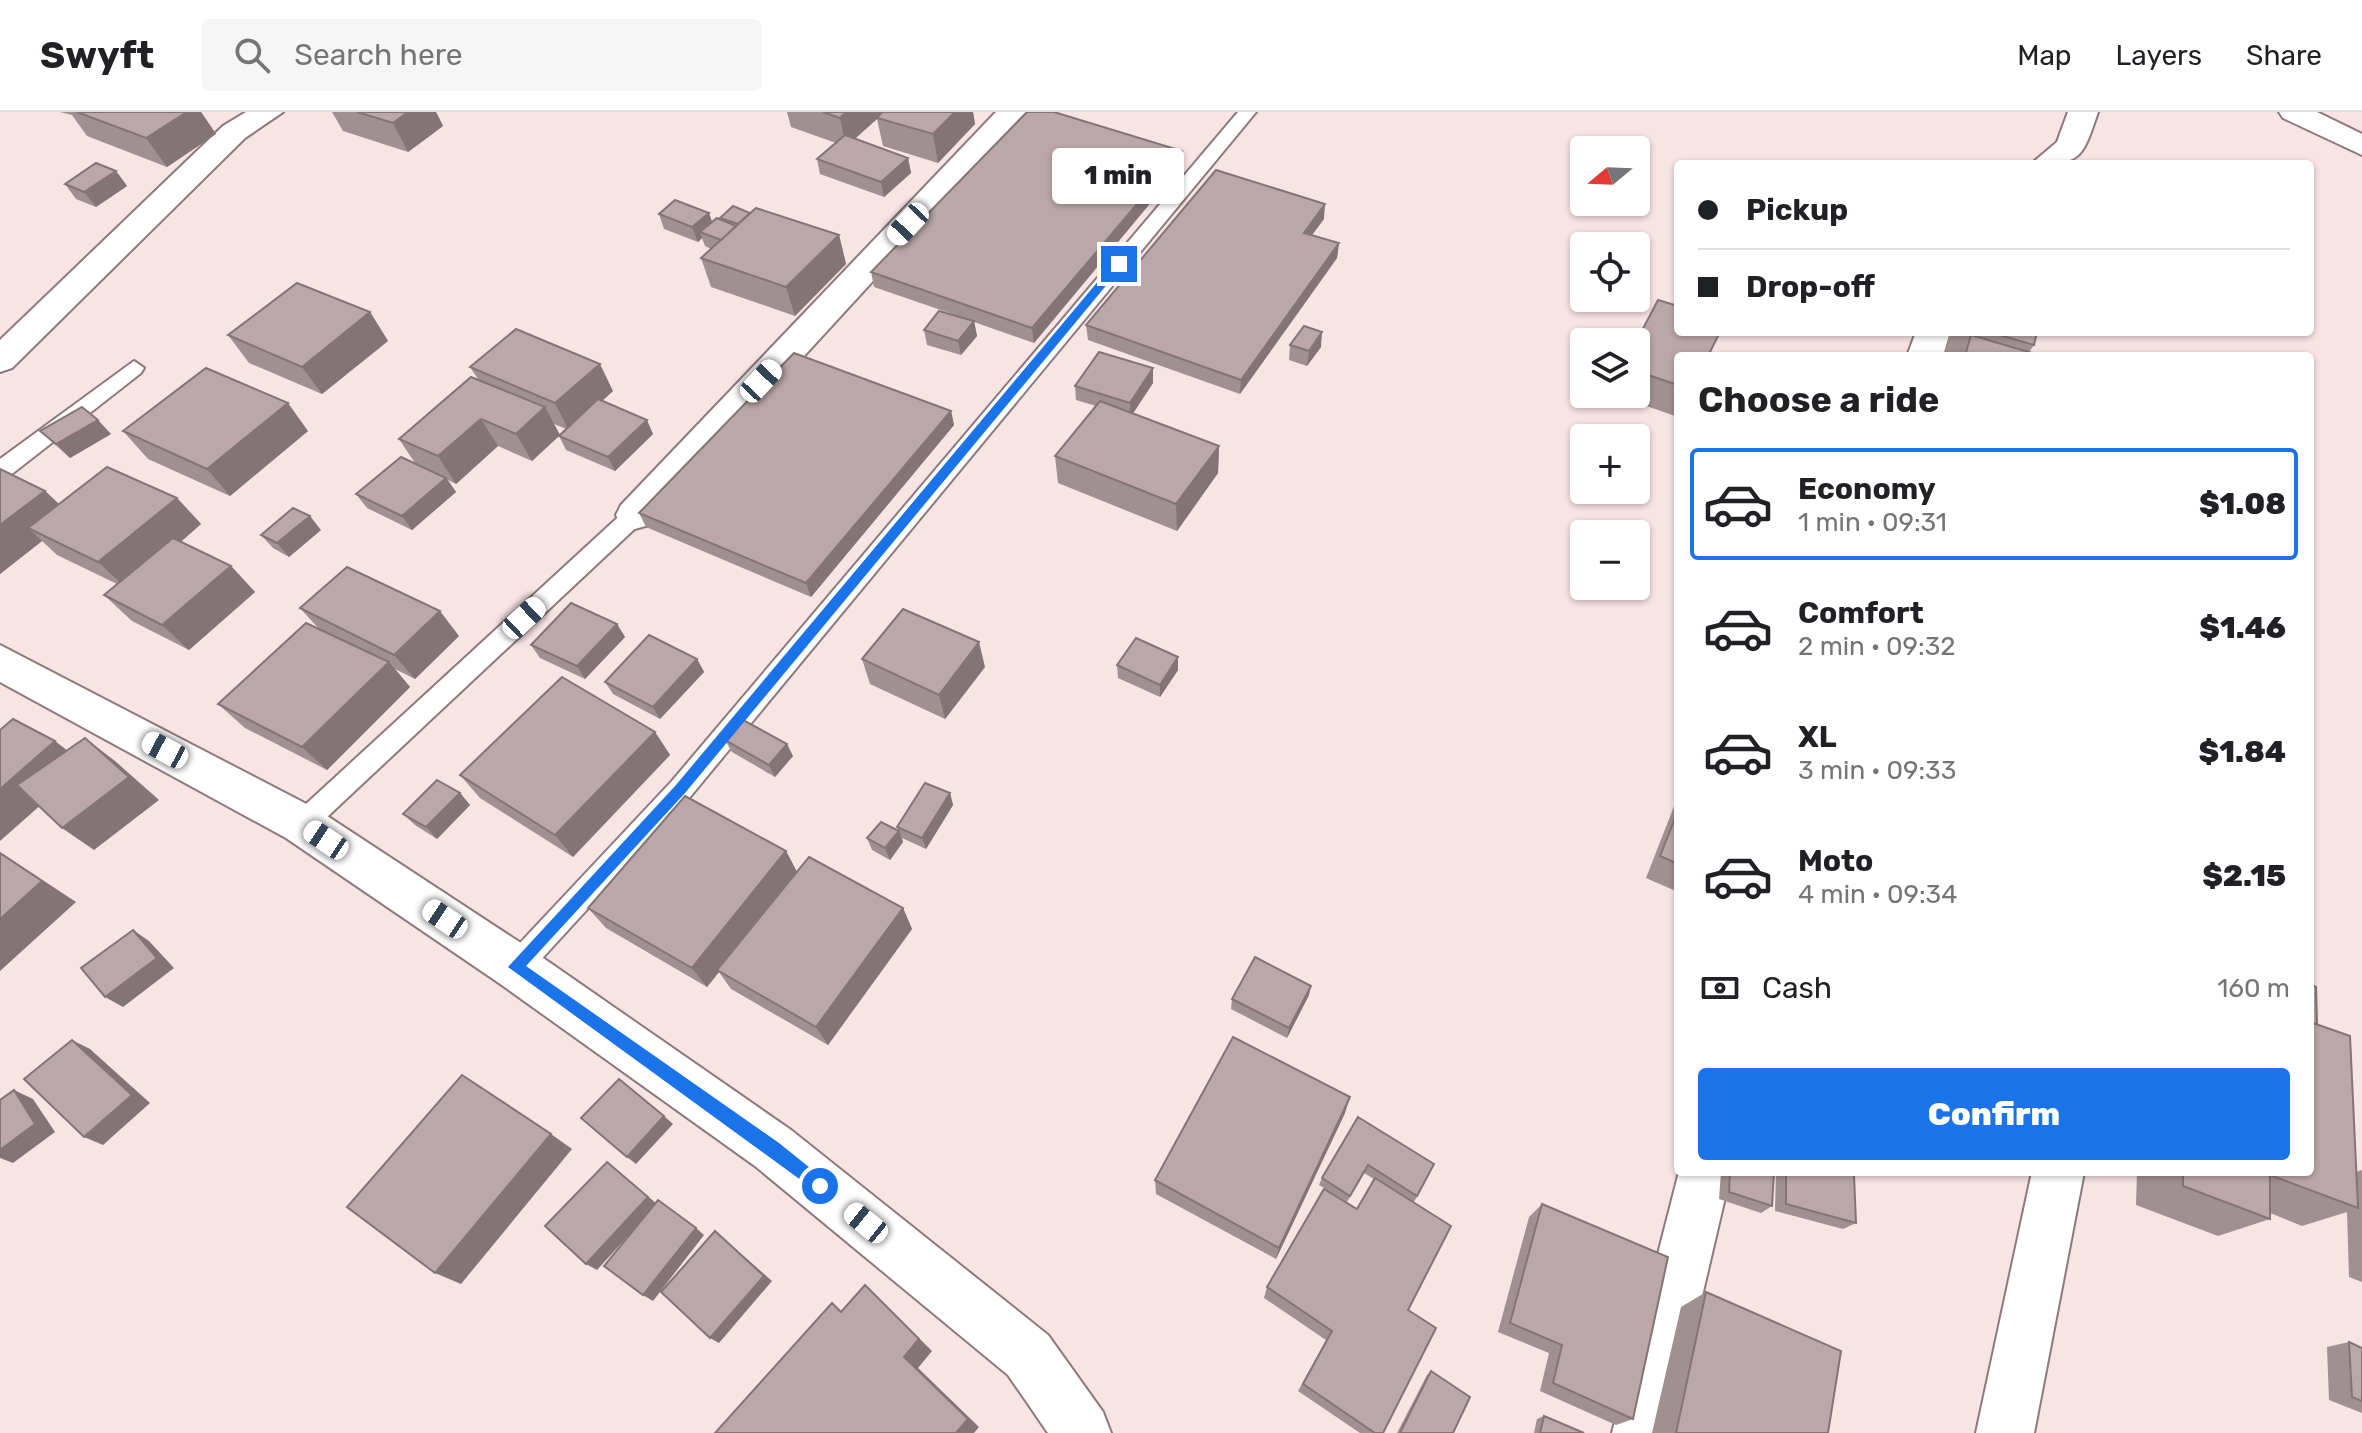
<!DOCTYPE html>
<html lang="en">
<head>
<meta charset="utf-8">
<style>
	:root { --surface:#fff; --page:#f6f6f6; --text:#202124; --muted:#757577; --line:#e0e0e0; --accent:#1a73e8 }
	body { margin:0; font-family:Rubik,sans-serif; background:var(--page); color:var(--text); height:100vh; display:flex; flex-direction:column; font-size:30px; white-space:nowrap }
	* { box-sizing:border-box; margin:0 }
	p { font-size:26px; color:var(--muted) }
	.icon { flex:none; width:44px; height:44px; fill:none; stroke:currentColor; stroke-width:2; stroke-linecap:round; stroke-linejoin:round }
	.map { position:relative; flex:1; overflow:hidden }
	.side { position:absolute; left:1674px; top:240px; width:640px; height:824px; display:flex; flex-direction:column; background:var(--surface); border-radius:8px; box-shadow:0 2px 6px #0004 }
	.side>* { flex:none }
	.banner { position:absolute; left:1674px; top:48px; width:640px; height:176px; border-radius:8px; box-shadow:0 2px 6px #0004; display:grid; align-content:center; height:176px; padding:0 24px; background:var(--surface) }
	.needle { width:52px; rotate:251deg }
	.buttons { position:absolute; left:1570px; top:24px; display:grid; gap:16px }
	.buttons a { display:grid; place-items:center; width:80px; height:80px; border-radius:8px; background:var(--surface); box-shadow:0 2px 6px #0004; font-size:40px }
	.end { position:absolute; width:36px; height:36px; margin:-18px; border:10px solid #1a73e8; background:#fff; box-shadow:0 0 0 4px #fff }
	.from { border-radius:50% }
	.bubble { position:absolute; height:56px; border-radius:8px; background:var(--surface); box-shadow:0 2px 6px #0004; font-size:26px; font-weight:800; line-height:56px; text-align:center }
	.car { position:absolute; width:24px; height:48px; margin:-24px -12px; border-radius:10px; box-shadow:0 0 6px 2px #0007; background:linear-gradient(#fff 24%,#345 0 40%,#fff 0 76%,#345 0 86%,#fff 0) }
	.banner b { display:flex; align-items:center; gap:28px; height:76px; font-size:30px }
	.banner b+b { border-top:2px solid var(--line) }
	.banner i { width:20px; height:20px; background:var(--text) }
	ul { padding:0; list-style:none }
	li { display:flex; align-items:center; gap:24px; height:112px; margin:0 16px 12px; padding:0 8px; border:4px solid transparent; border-radius:8px }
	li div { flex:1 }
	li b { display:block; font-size:30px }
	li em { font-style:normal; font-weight:800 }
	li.active { border-color:var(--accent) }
	li>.icon { width:72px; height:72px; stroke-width:1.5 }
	h2 { padding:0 24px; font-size:36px; line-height:96px }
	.pay { display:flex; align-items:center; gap:20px; height:88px; padding:0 24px; font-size:30px }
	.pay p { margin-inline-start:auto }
	.action { display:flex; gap:16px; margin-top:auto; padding:16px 24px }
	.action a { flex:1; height:92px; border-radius:8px; background:var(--accent); color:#fff; font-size:32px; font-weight:800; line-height:92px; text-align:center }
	header { display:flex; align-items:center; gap:48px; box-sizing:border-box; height:112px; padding:0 40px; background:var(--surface); border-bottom:2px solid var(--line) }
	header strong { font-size:38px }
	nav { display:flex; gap:44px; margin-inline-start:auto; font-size:28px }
	.search { width:560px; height:72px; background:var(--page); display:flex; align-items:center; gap:20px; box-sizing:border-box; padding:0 28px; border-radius:8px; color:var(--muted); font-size:30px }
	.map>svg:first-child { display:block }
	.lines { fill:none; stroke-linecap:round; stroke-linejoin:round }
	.lane-casing { stroke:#8c7a7c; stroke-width:4 }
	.street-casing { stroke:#8c7a7c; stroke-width:4 }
	.lane { fill:#fff; fill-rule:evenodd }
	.street { fill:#fff; fill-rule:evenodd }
	.wall { fill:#a19091; fill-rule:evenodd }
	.shaded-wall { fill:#837576 }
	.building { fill:#bba7a9; stroke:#837576; stroke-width:2 }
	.route { fill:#1a73e8 }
</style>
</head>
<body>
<header>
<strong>Swyft</strong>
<div class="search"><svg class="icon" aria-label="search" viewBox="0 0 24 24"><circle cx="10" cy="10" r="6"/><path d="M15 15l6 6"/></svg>Search here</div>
<nav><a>Map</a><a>Layers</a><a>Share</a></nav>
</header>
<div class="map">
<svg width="2362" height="1321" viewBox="0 0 2362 1321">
	<rect width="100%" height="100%" fill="#f8e3e5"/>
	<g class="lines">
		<g class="lane-casing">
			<g id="lane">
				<polygon points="1238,0 1256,0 690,685 526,864 516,868 506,864 502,855 506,846 672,669"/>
				<polygon points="134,249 144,256 141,261 8,365 0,367 0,347"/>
				<polygon points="635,395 643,397 646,403 643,409 311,720 302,724 293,720 289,712 293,704 627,397"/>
			</g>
		</g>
		<g class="street-casing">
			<g id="street">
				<polygon points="246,0 283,0 245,26 12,256 0,260 0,228 223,14"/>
				<polygon points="996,0 1028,0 649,413 635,417 621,413 616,403 621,393"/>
				<path d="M2068 0H2098C2082 47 2082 52 2031 52L2057 30Z"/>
				<polygon points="2279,0 2317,0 2362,22 2362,43 2283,6"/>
				<polygon points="1916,220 1950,220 1943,244 1907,244"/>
				<polygon points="0,533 318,698 533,839 791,1018 1048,1223 1103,1300 1111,1321 1048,1321 1008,1263 755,1054 499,871 286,726 0,570"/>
				<polygon points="1679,1060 1731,1060 1670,1321 1612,1321"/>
				<polygon points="2032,1060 2084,1060 2034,1321 1976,1321"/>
			</g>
		</g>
		<use href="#lane" class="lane"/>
		<use href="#street" class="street"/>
	</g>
	<g class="wall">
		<polygon points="60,0 201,0 216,22 167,55 87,24 72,3"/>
		<polygon points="332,0 436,0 443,14 408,40 343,19"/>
		<polygon points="787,0 973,0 975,12 938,51 883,34 877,7 855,27 908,46 911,61 884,85 820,62 817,47 836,31 791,15"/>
		<polygon points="1182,53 1034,231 974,210 977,224 961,243 927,233 924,218 964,206 874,175 871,160"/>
		<polygon points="116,59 127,74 96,95 76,87 65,72"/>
		<polygon points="709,101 712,110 721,108 720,106 750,101 839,123 846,152 795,204 711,175 701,146 711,137 705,134 702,126 698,130 664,117 659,102"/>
		<polygon points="1324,107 1312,123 1339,131 1337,146 1240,282 1088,228 1086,213"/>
		<polygon points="370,200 388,229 322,282 249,251 228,223"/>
		<polygon points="1950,220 2037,220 2034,233 2029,240 2031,244 1956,244 1945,241"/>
		<polygon points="1636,230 1678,244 1678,305 1612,282 1636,282"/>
		<polygon points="1290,233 1321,235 1307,254 1289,248"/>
		<path d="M470 255 613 279 602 289 653 322 615 359 566 338 559 324 532 349 498 334 456 372 448 368 456 380 412 418 367 396 356 382 415 351 399 327 478 267ZM554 312 566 317 560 323Z"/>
		<polygon points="1153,271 1133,301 1219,334 1218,361 1177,419 1058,371 1055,344 1096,294 1076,288 1075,274"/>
		<polygon points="951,299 954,313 811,485 646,415 639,401"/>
		<polygon points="40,319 111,322 70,346"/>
		<polygon points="123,319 308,319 230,384 148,347"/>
		<polygon points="0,357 45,379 59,392 177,386 201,412 181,430 231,454 255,480 189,538 132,509 104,483 117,472 57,443 42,429 0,462"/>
		<polygon points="321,418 289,445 273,436 261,423"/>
		<polygon points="300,496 459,524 415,567 395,557 410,575 327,658 245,616 218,592 319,517"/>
		<polygon points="617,512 625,525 585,567 540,546 531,533"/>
		<polygon points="1178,545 1178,558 1160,585 1118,566 1117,553"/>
		<polygon points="697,547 704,560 660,607 613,582 605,570"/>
		<polygon points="862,547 985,555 945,607 870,572"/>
		<polygon points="655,620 670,643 573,745 480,686 460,663"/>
		<polygon points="725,628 793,644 775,665 732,640"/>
		<polygon points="460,681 470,693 437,727 415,713 403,702"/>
		<polygon points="950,681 953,693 926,737 902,726 903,730 890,748 872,738 867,726 898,719 897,715"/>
		<polygon points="1678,684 1678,780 1646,766"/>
		<polygon points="786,739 797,760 903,796 912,817 828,933 731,877 719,860 707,875 606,816 588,796"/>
		<polygon points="1309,883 1287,926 1231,897 1232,887"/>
		<polygon points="2317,913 2356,1060 2362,1058 2362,1170 2349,1165 2347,1100 2302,1114 2270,1101 2270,1107 2218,1124 2136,1093 2137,1060 2310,1060"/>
		<polygon points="1345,1001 1276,1147 1156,1082 1155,1068"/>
		<polygon points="1358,1005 1434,1052 1414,1090 1408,1198 1383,1321 1360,1321 1298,1279 1326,1228 1264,1186 1267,1175 1357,1097 1374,1067 1364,1061 1347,1090 1319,1073 1322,1066"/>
		<polygon points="1721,1060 1774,1060 1772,1094 1761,1101 1719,1087"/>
		<polygon points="1776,1060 1840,1060 1856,1111 1843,1117 1775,1099"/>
		<polygon points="1863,1060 1877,1060 1871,1063"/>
		<polygon points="1542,1092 1633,1307 1616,1313 1540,1279 1549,1241 1498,1220 1529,1105"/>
		<polygon points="1706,1180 1828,1321 1652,1321 1681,1195"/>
		<polygon points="2349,1230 2362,1236 2362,1301 2329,1288 2327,1235"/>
		<polygon points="1431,1259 1453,1321 1397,1321 1427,1263"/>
		<polygon points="1544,1304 1584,1321 1534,1321 1537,1307"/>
	</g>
	<g class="shaded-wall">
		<polygon points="187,0 201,0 216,22 167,55 146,26"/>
		<polygon points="408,0 436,0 443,14 408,40 393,11"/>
		<polygon points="846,0 885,0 877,6 877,7 846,34 840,6"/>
		<polygon points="955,0 973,0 975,12 938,51 933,22"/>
		<polygon points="1182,39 1182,53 1034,231 1032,216"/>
		<polygon points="908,46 911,61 884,85 881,70"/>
		<polygon points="116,59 127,74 96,95 84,80"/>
		<polygon points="1325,92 1324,107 1303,135 1304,121"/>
		<polygon points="709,101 714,116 700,120 702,126 698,130 692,115"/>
		<polygon points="839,123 846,152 795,204 786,175"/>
		<polygon points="1339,131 1337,146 1240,282 1241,268"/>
		<polygon points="370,200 388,229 322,282 302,255"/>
		<polygon points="974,209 977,224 961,243 958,229"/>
		<polygon points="1322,220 1321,235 1307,254 1309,239"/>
		<polygon points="600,252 613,279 569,319 555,291"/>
		<polygon points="1153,256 1153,271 1130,306 1130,291"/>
		<polygon points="288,291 308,319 230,384 207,357"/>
		<polygon points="545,295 560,323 532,349 516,322"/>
		<polygon points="951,299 954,313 811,485 806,471"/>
		<polygon points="481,307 498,334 456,372 438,344"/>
		<polygon points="98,308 111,322 70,346 56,332"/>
		<polygon points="647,308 653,322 615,359 608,345"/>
		<polygon points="1219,334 1218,361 1177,419 1176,392"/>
		<polygon points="446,366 456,380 412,418 402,404"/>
		<polygon points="45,379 73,405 28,416 42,429 0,462 0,413"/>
		<polygon points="177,386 201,412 126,476 98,450"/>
		<polygon points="310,404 321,418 289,445 277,431"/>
		<polygon points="231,454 255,480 189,538 162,513"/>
		<polygon points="440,499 459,524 415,567 394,543"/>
		<polygon points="617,512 625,525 585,567 577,554"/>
		<polygon points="979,530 985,555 945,607 939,583"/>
		<polygon points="1178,545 1178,558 1160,585 1160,573"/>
		<polygon points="697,547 704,560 660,607 653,595"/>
		<polygon points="389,550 410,575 327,658 302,635"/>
		<polygon points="655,620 670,643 573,745 555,723"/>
		<polygon points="85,626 115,649 159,688 94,738 62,716"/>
		<polygon points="55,629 86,653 0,729 0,677"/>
		<polygon points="787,632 793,644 775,665 769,653"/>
		<polygon points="460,681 470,693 437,727 426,715"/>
		<polygon points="950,681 953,693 926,737 922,726"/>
		<polygon points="899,719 903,730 890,748 885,736"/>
		<polygon points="786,739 797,760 717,858 719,860 707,875 692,856"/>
		<polygon points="0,740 76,790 0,859"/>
		<polygon points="903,796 912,817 828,933 816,915"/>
		<polygon points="133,818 149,829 174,856 123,895 105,885"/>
		<polygon points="1311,874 1309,883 1287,926 1289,916"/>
		<polygon points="72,928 90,937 150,991 103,1033 84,1025"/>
		<polygon points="14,978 33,987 55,1020 13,1051 0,1046 0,1038"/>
		<polygon points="1350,985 1345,1001 1276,1147 1279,1136"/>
		<polygon points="664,1004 673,1012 636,1052 627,1045"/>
		<polygon points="551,1022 572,1037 461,1172 435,1161"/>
		<polygon points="607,1050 657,1092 597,1158 586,1152"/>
		<polygon points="696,1116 704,1123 653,1189 643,1183"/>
		<polygon points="715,1119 772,1169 719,1231 710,1226"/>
		<polygon points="865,1173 932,1239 918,1256 979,1315 974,1321 956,1321 904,1245"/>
	</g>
	<g class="building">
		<polygon points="77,0 187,0 146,26"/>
		<polygon points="357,0 408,0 393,11"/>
		<polygon points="823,0 846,0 840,6"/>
		<polygon points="882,0 955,0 933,22 877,6"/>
		<polygon points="1027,0 1054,0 1182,39 1032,216 871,160"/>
		<polygon points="845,23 908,46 881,70 817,47"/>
		<polygon points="96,51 116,59 84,80 65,72"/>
		<polygon points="1216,58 1325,92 1304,121 1339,131 1241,268 1086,213"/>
		<polygon points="675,88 709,101 692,115 659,102"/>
		<polygon points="733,94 750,101 738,112 720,106"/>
		<polygon points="756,96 839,123 786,175 701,146"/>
		<polygon points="717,106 736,114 721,128 700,120"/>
		<polygon points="297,171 370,200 302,255 228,223"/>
		<polygon points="1658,188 1678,194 1678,220 1720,220 1708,244 1678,244 1678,273 1636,259 1636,230"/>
		<polygon points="939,199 974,209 958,229 924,218"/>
		<polygon points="1304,214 1322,220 1309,239 1290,233"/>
		<polygon points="516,217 600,252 555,291 470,255"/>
		<polygon points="1989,220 2037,220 2034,233"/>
		<polygon points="1971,223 2032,241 2031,244 1965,244"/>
		<polygon points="1099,240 1153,256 1130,291 1075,274"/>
		<polygon points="794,241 951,299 806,471 639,401"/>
		<polygon points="206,256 288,291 207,357 123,319"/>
		<polygon points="471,265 545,295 516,322 481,307 438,344 399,327"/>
		<polygon points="598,287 647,308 608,345 559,324"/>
		<polygon points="1100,289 1219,334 1176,392 1055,344"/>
		<polygon points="82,295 98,308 56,332 40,319"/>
		<polygon points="401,345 446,366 402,404 356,382"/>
		<polygon points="107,355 177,386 98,450 28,416"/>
		<polygon points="0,357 45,379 0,413"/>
		<polygon points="293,396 310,404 277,431 261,423"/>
		<polygon points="173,426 231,454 162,513 104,483"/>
		<polygon points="347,455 440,499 394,543 300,496"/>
		<polygon points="571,491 617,512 577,554 531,533"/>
		<polygon points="903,497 979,530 939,583 862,547"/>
		<polygon points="306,511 389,550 302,635 218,592"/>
		<polygon points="649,523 697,547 653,595 605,570"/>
		<polygon points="1136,526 1178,545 1160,573 1117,553"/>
		<polygon points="562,565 655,620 555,723 460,663"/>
		<polygon points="13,607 55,629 0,677 0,618"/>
		<polygon points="743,608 787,632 769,653 725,628"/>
		<polygon points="85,626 129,665 62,716 17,673"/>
		<polygon points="437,668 460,681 426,715 403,702"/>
		<polygon points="925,671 950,681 922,726 897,715"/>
		<polygon points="685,684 786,739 692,856 588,796"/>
		<polygon points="1678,699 1678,752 1660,744"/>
		<polygon points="881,710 899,719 885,736 867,726"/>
		<polygon points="0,741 42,769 0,807"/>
		<polygon points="809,745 903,796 816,915 717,858"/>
		<polygon points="133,818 157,846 105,885 81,856"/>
		<polygon points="1255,845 1311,874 1289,916 1232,887"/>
		<polygon points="2310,872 2316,875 2317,913 2310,910"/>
		<polygon points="2310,910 2350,924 2358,1096 2270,1063 2270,1107 2183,1074 2183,1060 2310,1060"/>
		<polygon points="1233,925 1350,985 1279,1136 1155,1068"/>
		<polygon points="72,928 132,983 84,1025 24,967"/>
		<polygon points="462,963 551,1022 435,1161 347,1095"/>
		<polygon points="619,967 664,1004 627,1045 581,1006"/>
		<polygon points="14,978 35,1012 0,1038 0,988"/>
		<polygon points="1358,1005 1434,1052 1417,1084 1368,1053 1350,1084 1322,1066"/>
		<polygon points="607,1050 648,1085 586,1152 545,1114"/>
		<polygon points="1730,1060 1774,1060 1772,1094 1729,1080"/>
		<polygon points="1786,1060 1840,1060 1854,1063 1856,1111 1786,1092"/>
		<polygon points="1375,1066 1451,1114 1408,1198 1436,1216 1383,1321 1375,1321 1303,1272 1332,1219 1267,1175 1324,1077 1357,1097"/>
		<polygon points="658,1088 696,1116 643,1183 604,1154"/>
		<polygon points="1542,1092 1668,1145 1633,1307 1553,1271 1562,1233 1510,1211"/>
		<polygon points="715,1119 764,1164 710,1226 661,1180"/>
		<polygon points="865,1173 919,1227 904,1245 968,1307 956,1321 715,1321 832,1191 841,1200"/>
		<polygon points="1706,1180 1841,1239 1828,1321 1676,1321"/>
		<polygon points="2349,1230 2362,1236 2362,1289 2352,1285"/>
		<polygon points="1431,1259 1470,1285 1453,1321 1400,1321"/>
		<polygon points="1544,1304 1584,1321 1540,1321"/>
	</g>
	<polygon class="route" points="1115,149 1124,152 685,681 526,854 779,1031 825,1068 827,1074 820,1082 508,855 676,673"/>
</svg>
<div class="buttons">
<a><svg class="needle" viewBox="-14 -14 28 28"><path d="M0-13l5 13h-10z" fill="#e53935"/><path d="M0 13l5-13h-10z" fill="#757577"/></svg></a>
<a><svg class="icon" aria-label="locate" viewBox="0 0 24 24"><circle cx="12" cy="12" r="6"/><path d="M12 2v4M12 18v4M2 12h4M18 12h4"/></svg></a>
<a><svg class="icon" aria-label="layers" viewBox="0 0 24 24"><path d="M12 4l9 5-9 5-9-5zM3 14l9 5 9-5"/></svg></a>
<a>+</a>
<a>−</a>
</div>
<i class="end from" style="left:820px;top:1074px"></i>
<i class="end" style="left:1119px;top:152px"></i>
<div class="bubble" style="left:1052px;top:36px;width:132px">1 min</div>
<i class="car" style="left:908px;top:112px;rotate:223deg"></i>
<i class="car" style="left:761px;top:269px;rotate:43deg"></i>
<i class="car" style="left:524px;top:506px;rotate:47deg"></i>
<i class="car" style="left:165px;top:638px;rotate:298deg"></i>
<i class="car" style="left:326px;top:728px;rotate:304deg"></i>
<i class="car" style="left:445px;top:807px;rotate:304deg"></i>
<i class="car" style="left:866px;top:1111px;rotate:309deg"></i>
<div class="banner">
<b><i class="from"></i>Pickup</b>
<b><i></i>Drop-off</b>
</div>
<section class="side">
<h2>Choose a ride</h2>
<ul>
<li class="active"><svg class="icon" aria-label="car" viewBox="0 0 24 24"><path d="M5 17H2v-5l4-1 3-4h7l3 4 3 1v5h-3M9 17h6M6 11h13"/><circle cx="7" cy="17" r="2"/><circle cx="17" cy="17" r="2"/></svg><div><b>Economy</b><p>1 min · 09:31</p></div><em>$1.08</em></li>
<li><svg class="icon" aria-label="car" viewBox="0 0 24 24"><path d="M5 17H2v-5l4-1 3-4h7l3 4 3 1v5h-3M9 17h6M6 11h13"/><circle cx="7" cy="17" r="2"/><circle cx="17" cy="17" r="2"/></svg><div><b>Comfort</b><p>2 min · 09:32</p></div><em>$1.46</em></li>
<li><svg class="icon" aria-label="car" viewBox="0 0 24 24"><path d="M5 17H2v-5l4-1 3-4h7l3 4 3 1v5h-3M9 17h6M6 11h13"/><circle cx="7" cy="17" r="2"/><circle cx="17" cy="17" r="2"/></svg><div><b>XL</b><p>3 min · 09:33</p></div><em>$1.84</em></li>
<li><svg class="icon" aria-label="car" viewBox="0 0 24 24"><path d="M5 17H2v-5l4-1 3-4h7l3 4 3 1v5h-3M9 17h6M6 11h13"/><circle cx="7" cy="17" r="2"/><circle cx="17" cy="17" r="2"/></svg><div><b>Moto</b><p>4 min · 09:34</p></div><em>$2.15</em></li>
</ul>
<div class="pay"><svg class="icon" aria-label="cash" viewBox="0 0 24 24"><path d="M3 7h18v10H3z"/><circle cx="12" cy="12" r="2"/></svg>Cash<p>160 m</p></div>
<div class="action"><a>Confirm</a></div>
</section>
</div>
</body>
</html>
